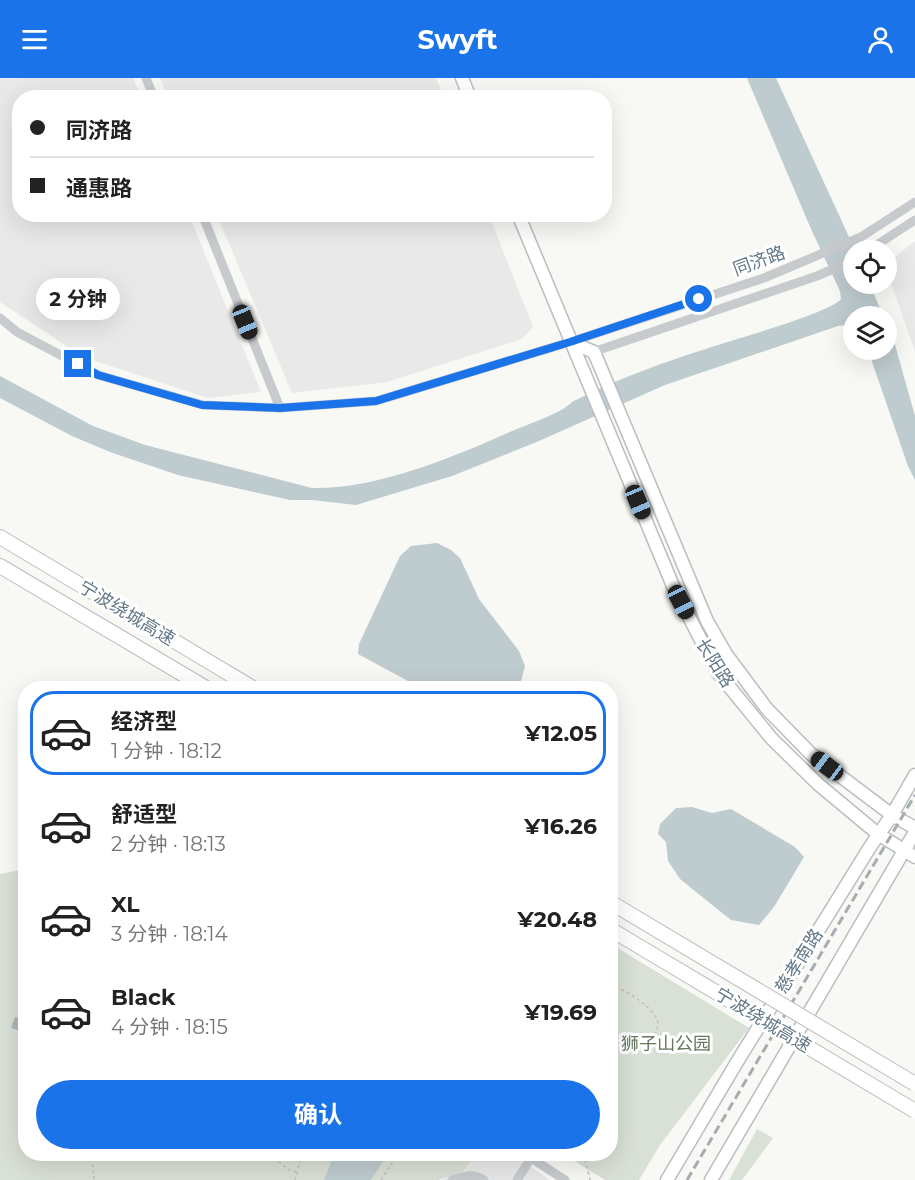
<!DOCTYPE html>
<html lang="zh">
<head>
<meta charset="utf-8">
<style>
	:root { --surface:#fff; --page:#f6f6f6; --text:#222; --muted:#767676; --line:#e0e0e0; --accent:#1a73e8 }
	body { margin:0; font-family:Montserrat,"Noto Sans SC",sans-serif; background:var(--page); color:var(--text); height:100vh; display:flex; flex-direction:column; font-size:22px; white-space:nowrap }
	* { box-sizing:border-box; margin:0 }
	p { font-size:20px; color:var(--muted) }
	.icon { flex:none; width:33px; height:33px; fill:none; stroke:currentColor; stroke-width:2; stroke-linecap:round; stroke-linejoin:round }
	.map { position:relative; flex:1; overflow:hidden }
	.details { position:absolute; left:18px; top:603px; width:600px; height:480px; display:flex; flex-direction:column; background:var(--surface); border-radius:24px; box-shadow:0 6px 24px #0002 }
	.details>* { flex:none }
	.guide { position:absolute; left:12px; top:12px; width:600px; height:132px; border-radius:24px; box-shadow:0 6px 24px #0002; display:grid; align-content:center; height:132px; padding:0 18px; background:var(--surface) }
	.fabs { position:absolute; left:843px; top:162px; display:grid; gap:12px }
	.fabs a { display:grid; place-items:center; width:54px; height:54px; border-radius:50%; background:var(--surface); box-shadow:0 6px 24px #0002; font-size:30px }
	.end { position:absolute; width:27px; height:27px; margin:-14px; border:8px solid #1a73e8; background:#fff; box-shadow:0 0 0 3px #fff }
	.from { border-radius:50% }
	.bubble { position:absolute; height:42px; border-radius:21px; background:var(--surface); box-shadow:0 6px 24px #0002; font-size:20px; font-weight:700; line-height:42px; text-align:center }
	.car { position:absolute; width:18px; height:36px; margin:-18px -9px; border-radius:8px; box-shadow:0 0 4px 2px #0007; background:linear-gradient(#222 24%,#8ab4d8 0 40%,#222 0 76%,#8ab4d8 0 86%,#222 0) }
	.guide b { display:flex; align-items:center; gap:21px; height:57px; font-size:22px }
	.guide b+b { border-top:2px solid var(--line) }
	.guide i { width:15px; height:15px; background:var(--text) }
	ul { padding:10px 0 0; list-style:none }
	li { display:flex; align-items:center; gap:18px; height:84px; margin:0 12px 9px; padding:0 6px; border:3px solid transparent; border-radius:24px }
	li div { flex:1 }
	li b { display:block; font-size:22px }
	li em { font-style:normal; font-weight:700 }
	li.current { border-color:var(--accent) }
	li>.icon { width:54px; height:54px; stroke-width:1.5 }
	.primary-button { display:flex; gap:12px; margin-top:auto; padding:12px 18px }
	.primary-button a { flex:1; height:69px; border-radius:36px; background:var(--accent); color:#fff; font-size:24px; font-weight:700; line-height:69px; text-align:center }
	header { display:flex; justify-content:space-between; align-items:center; height:78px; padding:0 18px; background:var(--accent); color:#fff; font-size:27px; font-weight:700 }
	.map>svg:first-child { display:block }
	.built { fill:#e8e9e8 }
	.green { fill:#d9e0d5 }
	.water { fill:#becbcf }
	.building { fill:#adb6bc }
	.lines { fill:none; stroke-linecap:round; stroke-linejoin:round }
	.major-casing { stroke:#babec2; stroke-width:15 }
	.highway-casing { stroke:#b9bdc0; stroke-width:16 }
	.path { stroke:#bec1c3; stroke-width:1.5; stroke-dasharray:3 3; stroke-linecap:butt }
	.minor { stroke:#c7cbce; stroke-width:9 }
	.major { stroke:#fff; stroke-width:12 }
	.highway { stroke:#fff; stroke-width:14 }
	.rail { stroke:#a5acb2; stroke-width:3; stroke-dasharray:9 4.5; stroke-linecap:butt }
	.highway-bridge-casing { stroke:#b9bdc0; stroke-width:16; stroke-linecap:butt }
	.highway-bridge { stroke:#fff; stroke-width:14 }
	.route { stroke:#1a73e8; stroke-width:8 }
	.labels { text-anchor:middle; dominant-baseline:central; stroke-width:6; stroke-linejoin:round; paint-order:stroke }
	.street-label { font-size:18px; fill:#647988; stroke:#fff }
	.park-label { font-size:18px; fill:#667960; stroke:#fff }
</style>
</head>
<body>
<header><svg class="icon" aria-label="menu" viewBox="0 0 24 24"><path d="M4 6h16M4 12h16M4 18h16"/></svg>Swyft<svg class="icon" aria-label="person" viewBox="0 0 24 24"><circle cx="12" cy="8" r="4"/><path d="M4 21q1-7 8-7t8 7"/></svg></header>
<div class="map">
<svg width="915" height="1102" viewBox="0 0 915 1102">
	<rect width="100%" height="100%" fill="#f8f8f4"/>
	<g class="built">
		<polygon points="0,0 133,0 141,19 20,20 20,136 189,137 261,314 208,320 83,279 0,224"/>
		<polygon points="160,0 436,0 444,19 168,19"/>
		<polygon points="217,137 489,137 533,249 522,261 387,304 292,315"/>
		<polygon points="915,163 915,273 888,197 890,183"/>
		<polygon points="478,1076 511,1076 550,1102 440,1102 464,1094"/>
	</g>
	<g class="green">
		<polygon points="25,791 26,1076 477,1076 463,1094 438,1102 0,1102 0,796"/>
		<polygon points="611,866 749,950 660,1067 639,1102 605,1102 563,1076 610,1076"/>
		<polygon points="757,1051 773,1060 742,1102 729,1102"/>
	</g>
	<g class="water">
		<path d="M747 0H776L855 172 854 206H870L883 238H854L853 250 846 247 838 248 665 307 539 363 452 398 356 427 312 422H290L178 397 110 374 72 358 0 320V298L93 348 145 367 312 410C378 411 453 379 512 353 529 346 547 340 563 331 568 328 572 323 578 321 620 300 664 284 709 270 732 262 830 235 841 221L840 213 811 151Z"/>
		<polygon points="887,247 890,249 915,338 915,402 908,388 868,272 886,272"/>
		<polygon points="437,465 451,472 460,480 479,521 519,573 525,588 520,607 517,610 421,610 358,576 359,566 400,478 411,468"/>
		<polygon points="692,729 712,735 731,731 795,769 804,779 774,829 759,847 731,842 680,801 668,783 666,764 658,756 660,746 676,730"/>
		<polygon points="338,1076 388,1076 371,1102 324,1102 332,1082"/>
	</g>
	<polygon class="building" points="15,939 26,943 24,954 11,950"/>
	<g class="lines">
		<g class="major-casing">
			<g id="major">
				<polyline points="462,0 470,20"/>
				<polyline points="518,136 673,508 718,595 772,661 818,706 878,756 915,779"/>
				<polyline points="570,264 594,274 707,543 726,576 767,631 811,676 892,737 915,750"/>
				<polyline points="667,1102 737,984 870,769 892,737 915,697"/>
				<polyline points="711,1102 915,754"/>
			</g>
		</g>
		<g class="highway-casing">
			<g id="highway">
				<polyline points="0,459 253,610"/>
				<polyline points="0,488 206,610"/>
			</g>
		</g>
		<g class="path">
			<path d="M610 908C625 910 655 930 658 945 658 950 656 954 653 958 642 974 627 971 610 967"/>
			<polyline points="86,1076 93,1088 94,1102"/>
			<polyline points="269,1076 289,1092 296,1094"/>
			<polyline points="584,1076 590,1102"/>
			<polyline points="295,1102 302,1076"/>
			<polyline points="381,1102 398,1076"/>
		</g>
		<g class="minor">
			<polyline points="146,0 154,20"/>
			<polyline points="202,136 280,330"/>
			<polyline points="869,172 915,142"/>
			<polyline points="0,240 17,254 98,297 203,327 280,330 376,323 570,264 764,200 861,159 915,124"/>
			<polyline points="590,275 817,198 854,182"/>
			<path d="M452 1102C464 1098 473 1095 484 1102"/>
			<polyline points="517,1102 531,1080 565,1102"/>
		</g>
		<use href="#major" class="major"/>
		<use href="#highway" class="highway"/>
		<polyline class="rail" points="687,1102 915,717"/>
		<g class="highway-bridge-casing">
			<g id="highway-bridge">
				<polyline points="610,824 915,1006"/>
				<polyline points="610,851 915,1033"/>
			</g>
		</g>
		<use href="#highway-bridge" class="highway-bridge"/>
	</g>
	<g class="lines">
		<polyline class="route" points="78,286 98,297 202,327 280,330 376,323 570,264 699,221"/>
	</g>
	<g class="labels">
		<g class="street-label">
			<text transform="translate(759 183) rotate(-20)">同济路</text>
			<text transform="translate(127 535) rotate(31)">宁波绕城高速</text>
			<text transform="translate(715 585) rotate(58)">长阳路</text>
			<text transform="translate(799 883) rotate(-58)">慈孝南路</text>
			<text transform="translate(763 942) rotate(31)">宁波绕城高速</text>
		</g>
		<g class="park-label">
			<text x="666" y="966">狮子山公园</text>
		</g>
	</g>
</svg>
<div class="fabs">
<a><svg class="icon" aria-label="locate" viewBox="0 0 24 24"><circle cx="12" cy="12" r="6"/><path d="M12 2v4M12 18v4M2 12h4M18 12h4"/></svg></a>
<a><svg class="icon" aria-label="layers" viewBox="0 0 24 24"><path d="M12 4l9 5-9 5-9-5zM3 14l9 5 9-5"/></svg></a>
</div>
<i class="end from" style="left:699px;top:221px"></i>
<i class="end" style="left:78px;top:286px"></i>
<div class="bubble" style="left:36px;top:200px;width:84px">2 分钟</div>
<i class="car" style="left:245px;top:244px;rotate:158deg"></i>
<i class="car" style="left:638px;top:424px;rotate:157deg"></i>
<i class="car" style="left:681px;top:524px;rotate:153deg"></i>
<i class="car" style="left:827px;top:688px;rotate:307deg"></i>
<div class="guide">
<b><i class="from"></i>同济路</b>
<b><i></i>通惠路</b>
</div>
<section class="details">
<ul>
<li class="current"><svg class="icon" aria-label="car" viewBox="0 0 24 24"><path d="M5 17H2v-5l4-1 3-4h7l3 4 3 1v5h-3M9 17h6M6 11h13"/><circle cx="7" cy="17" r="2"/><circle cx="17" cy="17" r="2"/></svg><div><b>经济型</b><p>1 分钟 · 18:12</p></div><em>¥12.05</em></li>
<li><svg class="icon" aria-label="car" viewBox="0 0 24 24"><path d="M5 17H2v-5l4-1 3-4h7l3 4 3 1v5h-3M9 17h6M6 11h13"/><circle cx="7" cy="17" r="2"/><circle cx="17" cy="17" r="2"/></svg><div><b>舒适型</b><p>2 分钟 · 18:13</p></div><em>¥16.26</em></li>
<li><svg class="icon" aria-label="car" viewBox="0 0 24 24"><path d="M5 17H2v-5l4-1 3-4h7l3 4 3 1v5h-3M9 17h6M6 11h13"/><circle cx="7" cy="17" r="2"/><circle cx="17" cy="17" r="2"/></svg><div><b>XL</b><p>3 分钟 · 18:14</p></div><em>¥20.48</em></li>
<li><svg class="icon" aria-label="car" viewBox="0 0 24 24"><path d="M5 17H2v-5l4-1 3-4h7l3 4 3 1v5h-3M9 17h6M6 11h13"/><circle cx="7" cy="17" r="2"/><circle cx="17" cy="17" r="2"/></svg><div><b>Black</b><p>4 分钟 · 18:15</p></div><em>¥19.69</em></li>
</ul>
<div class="primary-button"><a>确认</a></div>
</section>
</div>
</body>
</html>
